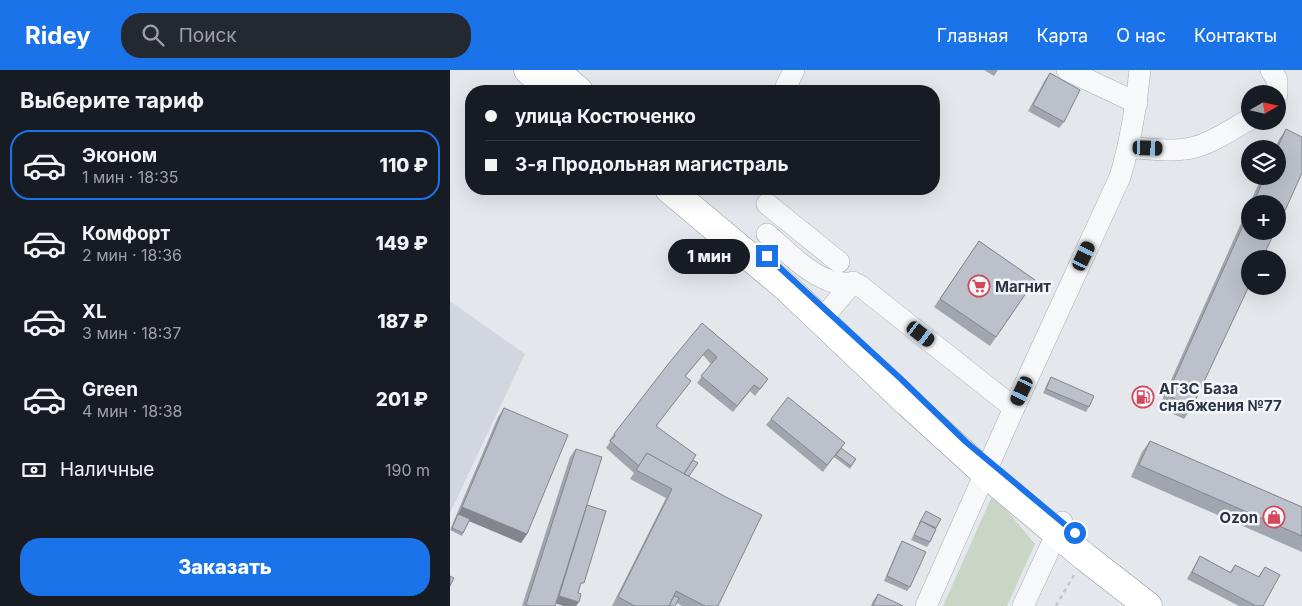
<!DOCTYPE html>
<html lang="ru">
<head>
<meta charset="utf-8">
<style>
	:root { --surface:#171b24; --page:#242831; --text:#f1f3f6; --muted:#9ea1a6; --line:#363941; --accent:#1a73e8 }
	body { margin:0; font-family:Inter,sans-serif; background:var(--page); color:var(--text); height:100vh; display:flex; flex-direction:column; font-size:19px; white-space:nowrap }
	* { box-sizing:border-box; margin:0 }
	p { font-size:16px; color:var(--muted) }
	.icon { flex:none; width:28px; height:28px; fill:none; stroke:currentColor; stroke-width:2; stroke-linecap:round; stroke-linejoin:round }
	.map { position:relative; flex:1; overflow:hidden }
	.details { display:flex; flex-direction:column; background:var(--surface); width:450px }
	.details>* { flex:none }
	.banner { position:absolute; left:15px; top:15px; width:475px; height:110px; border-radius:20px; box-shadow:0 5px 20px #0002; display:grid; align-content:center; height:110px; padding:0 20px; background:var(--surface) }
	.needle { width:32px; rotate:81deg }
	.fabs { position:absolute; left:791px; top:15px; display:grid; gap:10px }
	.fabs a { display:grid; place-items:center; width:45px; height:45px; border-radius:50%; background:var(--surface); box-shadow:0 5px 20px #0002; font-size:25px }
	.end { position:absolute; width:22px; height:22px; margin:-11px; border:6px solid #1a73e8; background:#fff; box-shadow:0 0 0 2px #fff }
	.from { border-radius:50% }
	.bubble { position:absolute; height:35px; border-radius:18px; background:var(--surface); box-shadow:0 5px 20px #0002; font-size:16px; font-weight:800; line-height:35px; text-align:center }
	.car { position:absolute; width:15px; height:30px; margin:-15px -8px; border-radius:6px; box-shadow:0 0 4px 1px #0007; background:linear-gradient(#222 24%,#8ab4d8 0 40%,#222 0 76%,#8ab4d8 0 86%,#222 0) }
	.banner b { display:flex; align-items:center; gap:18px; height:48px; font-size:19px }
	.banner b+b { border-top:1px solid var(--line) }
	.banner i { width:12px; height:12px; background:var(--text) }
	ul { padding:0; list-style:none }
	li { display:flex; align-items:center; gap:15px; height:70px; margin:0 10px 8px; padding:0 10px; border:2px solid transparent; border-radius:20px }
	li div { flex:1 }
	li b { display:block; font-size:19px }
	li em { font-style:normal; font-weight:800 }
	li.on { border-color:var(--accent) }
	li>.icon { width:45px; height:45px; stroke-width:1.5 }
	h2 { padding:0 20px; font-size:22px; line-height:60px }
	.pay { display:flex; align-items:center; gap:12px; height:55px; padding:0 20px; font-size:19px }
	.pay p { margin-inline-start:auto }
	.action { display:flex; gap:10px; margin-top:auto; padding:10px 20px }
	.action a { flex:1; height:58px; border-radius:20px; background:var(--accent); color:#fff; font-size:20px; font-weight:800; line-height:58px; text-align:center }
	header { display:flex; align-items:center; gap:30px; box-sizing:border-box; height:70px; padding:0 25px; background:var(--accent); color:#fff }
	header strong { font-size:24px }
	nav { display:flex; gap:28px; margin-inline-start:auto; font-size:18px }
	.search { width:350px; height:45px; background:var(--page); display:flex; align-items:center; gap:12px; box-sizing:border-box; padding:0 18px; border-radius:20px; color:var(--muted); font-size:19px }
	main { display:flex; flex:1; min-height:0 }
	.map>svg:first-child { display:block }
	.built { fill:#d2d6de }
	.green { fill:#c9d6c5 }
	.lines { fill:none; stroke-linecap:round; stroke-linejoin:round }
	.minor-casing { stroke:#a9aeb7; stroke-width:22 }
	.highway-casing { stroke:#8b94a3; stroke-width:29 }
	.path { stroke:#c2c5cb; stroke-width:2.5; stroke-dasharray:4 4; stroke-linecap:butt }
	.minor { stroke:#f7f8fa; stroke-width:21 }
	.highway { stroke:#fff; stroke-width:28 }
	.wall { fill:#a1a5ae }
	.shaded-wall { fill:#83868d }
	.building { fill:#bbc0ca; stroke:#83868d }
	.route { stroke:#1a73e8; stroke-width:6 }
	.labels { text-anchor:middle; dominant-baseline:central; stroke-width:5; stroke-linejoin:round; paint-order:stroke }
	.poi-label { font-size:15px; font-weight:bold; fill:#2b3445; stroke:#f4f6f9; text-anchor:start }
</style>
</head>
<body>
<header>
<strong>Ridey</strong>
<div class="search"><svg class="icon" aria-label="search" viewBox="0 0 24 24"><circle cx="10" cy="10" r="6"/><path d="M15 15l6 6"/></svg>Поиск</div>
<nav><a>Главная</a><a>Карта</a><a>О нас</a><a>Контакты</a></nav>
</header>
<main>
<section class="details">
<h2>Выберите тариф</h2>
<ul>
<li class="on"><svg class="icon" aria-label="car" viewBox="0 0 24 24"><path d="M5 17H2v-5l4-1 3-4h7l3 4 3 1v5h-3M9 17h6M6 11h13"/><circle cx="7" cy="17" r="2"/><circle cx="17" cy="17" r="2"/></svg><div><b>Эконом</b><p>1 мин · 18:35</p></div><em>110 ₽</em></li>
<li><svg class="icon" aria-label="car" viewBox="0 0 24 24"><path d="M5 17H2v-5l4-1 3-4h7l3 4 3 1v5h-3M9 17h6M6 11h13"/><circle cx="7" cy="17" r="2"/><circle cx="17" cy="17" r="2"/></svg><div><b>Комфорт</b><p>2 мин · 18:36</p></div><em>149 ₽</em></li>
<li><svg class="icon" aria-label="car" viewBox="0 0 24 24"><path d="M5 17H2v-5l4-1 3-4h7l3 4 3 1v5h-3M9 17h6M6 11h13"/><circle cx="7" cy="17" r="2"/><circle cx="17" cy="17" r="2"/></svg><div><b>XL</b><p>3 мин · 18:37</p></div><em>187 ₽</em></li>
<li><svg class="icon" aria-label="car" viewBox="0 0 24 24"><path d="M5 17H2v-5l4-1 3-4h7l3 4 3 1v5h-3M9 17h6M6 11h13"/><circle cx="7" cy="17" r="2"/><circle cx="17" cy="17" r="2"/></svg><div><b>Green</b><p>4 мин · 18:38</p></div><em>201 ₽</em></li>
</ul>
<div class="pay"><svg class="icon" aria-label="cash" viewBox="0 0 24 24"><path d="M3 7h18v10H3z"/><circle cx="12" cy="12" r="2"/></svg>Наличные<p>190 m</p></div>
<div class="action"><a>Заказать</a></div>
</section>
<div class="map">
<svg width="852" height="536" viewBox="0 0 852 536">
	<rect width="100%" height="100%" fill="#e4e7ec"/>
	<polygon class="built" points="0,231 75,284 0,443"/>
	<polygon class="green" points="543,424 585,474 557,536 493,536"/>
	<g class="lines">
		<g class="minor-casing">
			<g id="minor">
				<polyline points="617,0 687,33"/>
				<polyline points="821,0 827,10 827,24"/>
				<polyline points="334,21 344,0"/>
				<path d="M679 78C700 78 725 83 745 77 764 72 782 59 800 49"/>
				<polyline points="317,134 389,192"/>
				<path d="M317 164C335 180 355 201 378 210 388 215 399 211 409 215L564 338"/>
				<polyline points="378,242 403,212"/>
				<path d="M476 536 564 338 670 107C681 71 686 37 690 0"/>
				<polyline points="573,536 612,452"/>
			</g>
		</g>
		<g class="highway-casing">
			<g id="highway">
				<polyline points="78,0 104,21"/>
				<polyline points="104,0 129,21"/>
				<polyline points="219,119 337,218 458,333 535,403 635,487 698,536"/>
			</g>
		</g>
		<polyline class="path" points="606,536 624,505"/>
		<use href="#minor" class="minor"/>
		<use href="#highway" class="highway"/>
	</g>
	<g class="wall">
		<polygon points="534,0 548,0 544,6"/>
		<polygon points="600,3 614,52 609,58 578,41 595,10"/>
		<polygon points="836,59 828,134 800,134 800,161 742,337 734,349 709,337 812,106 828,106 828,79 825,79 828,71"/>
		<polygon points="529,171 585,210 540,276 484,237"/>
		<polygon points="252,253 318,309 305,326 300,321 283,342 247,313 261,294 253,285 235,307 207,356 243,390 239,406 268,536 232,536 227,533 225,536 162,536 216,428 180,409 184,403 156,378 160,372 159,371 164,364"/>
		<polygon points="601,307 639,337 636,342 593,323 598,312"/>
		<polygon points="54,338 77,464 71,473 19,451 12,466 0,460 48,347"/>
		<polygon points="321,349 395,373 391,378 406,389 400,399 384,387 373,402 316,355"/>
		<polygon points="700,371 852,437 852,482 681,407 692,382"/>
		<polygon points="126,379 137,435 129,520 128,523 129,532 126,536 114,536 106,533 105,536 72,536 120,387"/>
		<polygon points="476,441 486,459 480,472 477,477 461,470"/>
		<polygon points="452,471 460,517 457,521 434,511 449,476"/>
		<polygon points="750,486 780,502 785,495 808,507 815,497 813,536 789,536 737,509 746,493"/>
		<polygon points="428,524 453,536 421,536 423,531"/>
	</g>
	<g class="shaded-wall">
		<polygon points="12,437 77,464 71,473 7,446"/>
		<polygon points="109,526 129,532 126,536 114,536 104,533"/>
	</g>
	<g class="building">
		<polygon points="600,3 630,20 614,52 583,35"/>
		<polygon points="836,59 852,67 852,103 828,156 828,134 803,134 815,106 828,106 827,79"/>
		<polygon points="800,140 800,161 825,161 812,189 800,189 800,214 742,337 717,325"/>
		<polygon points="529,171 585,210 546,267 490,229"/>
		<polygon points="252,253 318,309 310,319 304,315 287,336 251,306 267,287 258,279 235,306 241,311 206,356 246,385 234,404 197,383 189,396 160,371 165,366 164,364 219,293"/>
		<polygon points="601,307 644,326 639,337 596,319"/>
		<polygon points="338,327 395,373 377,395 321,349"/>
		<polygon points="54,338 118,365 77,464 12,437"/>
		<polygon points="700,371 852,437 852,466 689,395"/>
		<polygon points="391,378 406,389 401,396 386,385"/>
		<polygon points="126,379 152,387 105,536 80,536 76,535"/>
		<polygon points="197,383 274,426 312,445 268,536 255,536 226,521 219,536 185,536 168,527 222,419 186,400"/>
		<polygon points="243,390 248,393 239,406 234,404"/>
		<polygon points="137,435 156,441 134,513 131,513 128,523 131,524 129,532 109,526"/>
		<polygon points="476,441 491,449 486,458 471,451 469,454"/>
		<polygon points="8,444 20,449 13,463 2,458"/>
		<polygon points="471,451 486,459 480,472 464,465"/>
		<polygon points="452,471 476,482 460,517 437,506"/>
		<polygon points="750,486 781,503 785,495 809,507 815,497 830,505 813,536 806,536 742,502"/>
		<polygon points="0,506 4,508 0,516"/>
		<polygon points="428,524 453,536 423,536"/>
		<polygon points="224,526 229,528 225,536 219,536"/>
	</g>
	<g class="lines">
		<polyline class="route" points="317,186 451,309 516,372 625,463"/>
	</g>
	<defs>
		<g id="supermarket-ring" transform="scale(1.125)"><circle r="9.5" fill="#f4f6f9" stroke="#d1495b" stroke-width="1.5"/><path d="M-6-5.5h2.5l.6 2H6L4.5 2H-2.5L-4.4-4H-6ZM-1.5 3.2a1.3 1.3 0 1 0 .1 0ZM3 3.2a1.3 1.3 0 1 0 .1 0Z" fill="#d1495b"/></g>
		<g id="fuel-ring" transform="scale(1.125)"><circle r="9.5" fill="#f4f6f9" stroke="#d1495b" stroke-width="1.5"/><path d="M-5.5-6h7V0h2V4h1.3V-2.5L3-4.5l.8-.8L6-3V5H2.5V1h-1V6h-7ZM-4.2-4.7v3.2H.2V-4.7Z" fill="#d1495b"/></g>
		<g id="shop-ring" transform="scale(1.125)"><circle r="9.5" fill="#f4f6f9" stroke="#d1495b" stroke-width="1.5"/><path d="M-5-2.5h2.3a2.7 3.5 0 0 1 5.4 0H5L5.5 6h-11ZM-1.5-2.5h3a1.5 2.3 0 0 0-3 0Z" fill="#d1495b"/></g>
	</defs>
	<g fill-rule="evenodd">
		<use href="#supermarket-ring" x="529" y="216"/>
		<use href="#fuel-ring" x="693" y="327"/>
		<use href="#shop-ring" x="824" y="447"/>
	</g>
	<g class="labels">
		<g class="poi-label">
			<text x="545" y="216">Магнит</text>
			<text x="709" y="318">АГЗС База<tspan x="709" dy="17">снабжения №77</tspan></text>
			<text x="808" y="447" text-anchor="end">Ozon</text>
		</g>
	</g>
</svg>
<div class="fabs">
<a><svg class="needle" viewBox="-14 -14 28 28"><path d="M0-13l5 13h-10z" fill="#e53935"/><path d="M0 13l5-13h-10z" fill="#9ea1a6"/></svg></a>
<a><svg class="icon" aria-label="layers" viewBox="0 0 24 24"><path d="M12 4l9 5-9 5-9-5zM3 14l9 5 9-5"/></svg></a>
<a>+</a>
<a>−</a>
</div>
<i class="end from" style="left:625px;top:463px"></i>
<i class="end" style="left:317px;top:186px"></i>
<div class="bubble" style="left:218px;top:169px;width:82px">1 мин</div>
<i class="car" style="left:698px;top:78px;rotate:92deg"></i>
<i class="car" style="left:634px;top:186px;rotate:25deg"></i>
<i class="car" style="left:471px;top:264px;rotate:128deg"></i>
<i class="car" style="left:572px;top:321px;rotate:205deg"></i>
<div class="banner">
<b><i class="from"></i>улица Костюченко</b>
<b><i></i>3-я Продольная магистраль</b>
</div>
</div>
</main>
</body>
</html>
